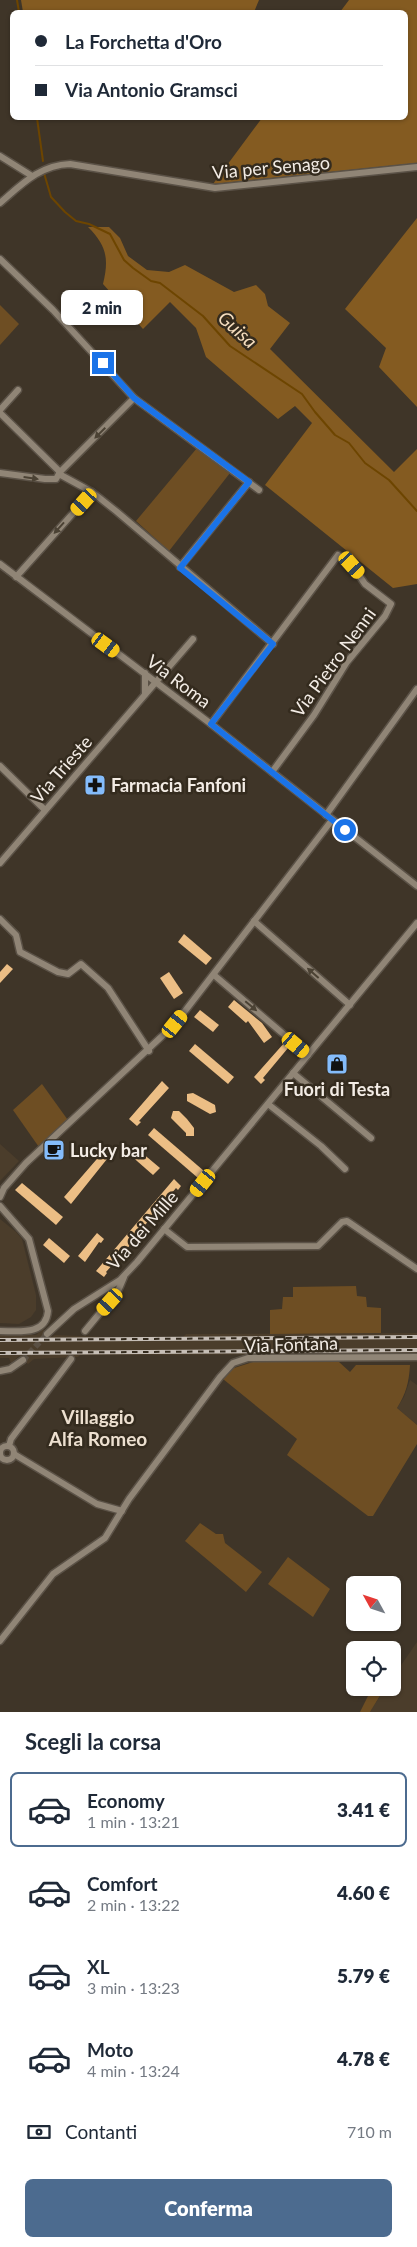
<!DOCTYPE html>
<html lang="it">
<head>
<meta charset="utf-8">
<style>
	:root { --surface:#fff; --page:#f6f6f7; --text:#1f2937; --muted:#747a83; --line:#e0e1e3; --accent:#4c6b8f }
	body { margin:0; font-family:Lato,sans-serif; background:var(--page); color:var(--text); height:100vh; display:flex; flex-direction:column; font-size:19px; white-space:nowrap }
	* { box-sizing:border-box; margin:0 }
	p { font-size:16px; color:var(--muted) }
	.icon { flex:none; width:28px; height:28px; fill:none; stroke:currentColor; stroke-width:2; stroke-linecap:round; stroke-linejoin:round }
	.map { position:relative; height:1712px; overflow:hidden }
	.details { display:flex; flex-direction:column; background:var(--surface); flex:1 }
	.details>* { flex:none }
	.hud { position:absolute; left:10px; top:10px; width:398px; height:110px; border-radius:8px; box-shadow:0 1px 4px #0004; display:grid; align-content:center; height:110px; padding:0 25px; background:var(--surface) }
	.needle { width:32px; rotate:310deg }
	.tools { position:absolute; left:346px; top:1576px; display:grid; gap:10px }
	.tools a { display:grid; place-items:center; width:55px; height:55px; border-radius:8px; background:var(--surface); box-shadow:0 1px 4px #0004; font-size:25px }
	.end { position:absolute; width:22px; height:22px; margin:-11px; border:6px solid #1a73e8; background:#fff; box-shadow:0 0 0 2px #fff }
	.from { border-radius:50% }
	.bubble { position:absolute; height:35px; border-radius:8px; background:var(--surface); box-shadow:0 1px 4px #0004; font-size:16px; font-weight:800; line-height:35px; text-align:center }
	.car { position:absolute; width:15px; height:30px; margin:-15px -8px; border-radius:6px; box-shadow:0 0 4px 1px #0007; background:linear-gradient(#f5c518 24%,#345 0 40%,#f5c518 0 76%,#345 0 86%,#f5c518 0) }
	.hud b { display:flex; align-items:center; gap:18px; height:48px; font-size:19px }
	.hud b+b { border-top:1px solid var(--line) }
	.hud i { width:12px; height:12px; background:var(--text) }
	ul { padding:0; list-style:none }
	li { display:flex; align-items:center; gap:15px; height:75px; margin:0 10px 8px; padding:0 15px; border:2px solid transparent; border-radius:8px }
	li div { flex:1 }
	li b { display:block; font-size:19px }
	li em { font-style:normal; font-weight:800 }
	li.selected { border-color:var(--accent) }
	li>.icon { width:45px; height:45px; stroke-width:1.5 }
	h2 { padding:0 25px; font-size:22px; line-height:60px }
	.pay { display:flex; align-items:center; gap:12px; height:55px; padding:0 25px; font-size:19px }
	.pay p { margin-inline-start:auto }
	.button { display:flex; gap:10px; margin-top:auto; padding:10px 25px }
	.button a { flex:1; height:58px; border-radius:8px; background:var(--accent); color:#fff; font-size:20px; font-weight:800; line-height:58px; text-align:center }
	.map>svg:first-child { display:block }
	.built { fill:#4b3d2b }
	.green { fill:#6e4e23 }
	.forest { fill:#845b21 }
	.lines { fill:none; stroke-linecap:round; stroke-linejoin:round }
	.stream { stroke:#6d4500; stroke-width:2 }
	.building { fill:#ecbe85 }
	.minor-tunnel { stroke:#5a5044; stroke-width:6; stroke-dasharray:6 3; stroke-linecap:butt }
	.minor-casing { stroke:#5b5247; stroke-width:9 }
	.minor { stroke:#908576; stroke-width:6 }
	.rail-casing { stroke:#c6beb6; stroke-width:4 }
	.rail { stroke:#342b1e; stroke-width:2; stroke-dasharray:5.5; stroke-linecap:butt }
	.oneway { fill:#4b4234 }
	.route { stroke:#1a73e8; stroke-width:6 }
	.labels { text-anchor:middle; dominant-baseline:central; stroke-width:5; stroke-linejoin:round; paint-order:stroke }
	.street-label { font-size:18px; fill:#f3ece5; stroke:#342b1e }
	.poi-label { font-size:18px; font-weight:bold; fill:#f3ece5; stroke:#342b1e; text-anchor:start }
	.water-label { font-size:19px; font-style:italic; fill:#f5ddbe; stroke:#342b1e }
	.neighbourhood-label { font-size:19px; font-weight:bold; fill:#ede0d0; stroke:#342b1e }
</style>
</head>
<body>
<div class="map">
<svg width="417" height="1712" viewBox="0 0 417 1712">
	<rect width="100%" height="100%" fill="#3f3528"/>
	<g class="built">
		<polygon points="0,1144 19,1161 0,1181"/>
		<polygon points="0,1219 16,1232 22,1239 36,1295 36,1310 31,1317 19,1324 0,1323"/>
		<polygon points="43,1329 52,1337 55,1335 130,1338 183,1337 186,1334 417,1333 417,1354 80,1355 78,1357 34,1359 28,1364 19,1356 11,1363 9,1358 0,1358 0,1335 36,1335"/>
		<polygon points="410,1380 417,1385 417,1425 397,1408 404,1397"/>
		<polygon points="417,1642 417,1712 370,1712 385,1688 392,1688 393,1677"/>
	</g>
	<g class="green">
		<polygon points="0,305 19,324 0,345"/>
		<polygon points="197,448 230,473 169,551 136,521"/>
		<polygon points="42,1084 70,1123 41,1150 13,1110"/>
		<polygon points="356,1286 357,1296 366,1297 367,1307 381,1308 381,1333 270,1334 270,1310 282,1309 283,1297 293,1297 293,1287"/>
		<path d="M253 1362H339L350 1372 356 1365H410C409 1382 406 1394 397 1408L417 1425V1444L373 1516H368L287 1455 297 1439 223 1379 234 1368Z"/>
		<polygon points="200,1523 216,1534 223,1534 225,1543 262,1572 246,1592 185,1541"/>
		<polygon points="288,1557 330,1589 313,1617 268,1584"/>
		<polygon points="372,1688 384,1689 370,1712 360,1712"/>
	</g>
	<g class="forest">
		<polygon points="21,0 259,0 254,12 23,12"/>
		<polygon points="349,0 417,0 417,163 213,184 262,118 405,118 405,12 340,12"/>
		<polygon points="417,218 417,407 379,367 386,348 345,309"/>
		<path d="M88 227H109L120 238 128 256 147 270 169 272 185 265 234 292 256 285 265 294 268 306 290 323 270 349 394 472 417 449V584L393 588 265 485 312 423 295 406 278 419 206 357 196 328 170 302 143 329 103 284C109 259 107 246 88 227Z"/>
	</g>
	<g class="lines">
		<g class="stream">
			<polyline points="17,0 19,12"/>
			<polyline points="37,118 43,161"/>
			<polyline points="44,173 51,197 65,212 76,221 89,224 110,234 124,260 133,268 151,281 160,283 203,316 230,346 302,394 315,412 335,435 349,443 365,463 389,480 417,511"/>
		</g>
	</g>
	<g class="building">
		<polygon points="184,934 212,958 206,965 178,942"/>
		<polygon points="7,964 13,969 0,983 0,972"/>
		<polygon points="169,972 183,993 174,999 160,978"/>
		<polygon points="234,1000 262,1023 272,1037 264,1043 248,1021 246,1023 228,1007"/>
		<polygon points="200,1010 219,1025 213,1032 194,1017"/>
		<polygon points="285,1042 292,1048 290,1050 288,1048 263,1078 265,1080 261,1084 254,1077"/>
		<polygon points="195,1044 234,1077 228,1084 189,1051"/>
		<polygon points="162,1081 169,1088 139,1121 141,1122 137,1126 129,1119"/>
		<polygon points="193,1093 215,1105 216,1112 210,1114 187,1101 187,1094"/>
		<polygon points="173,1111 179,1111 187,1119 194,1128 194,1136 186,1136 186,1133 171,1118"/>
		<polygon points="154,1128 204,1171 198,1178 148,1135"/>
		<polygon points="109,1145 116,1151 113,1155 111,1154 71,1204 64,1197"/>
		<polygon points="135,1147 160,1168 153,1175 129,1154"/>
		<polygon points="174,1179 181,1186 178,1190 176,1188 130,1243 131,1244 106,1272 107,1273 104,1277 96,1271"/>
		<polygon points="22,1183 63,1217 56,1225 15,1190"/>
		<polygon points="97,1233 104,1239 101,1243 99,1242 85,1262 78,1256"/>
		<polygon points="49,1238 70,1256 64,1263 43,1245"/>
	</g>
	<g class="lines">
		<polyline class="minor-tunnel" points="23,1360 47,1334"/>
		<g class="minor-casing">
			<g id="minor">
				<polyline points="0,156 32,176"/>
				<path d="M0 203C22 184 40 165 70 164L215 188 417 167"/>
				<polyline points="0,259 53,310 134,398 259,490"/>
				<polyline points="0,410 18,390"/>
				<polyline points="0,413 60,472"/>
				<polyline points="0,473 45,479 56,479 60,472 134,398"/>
				<polyline points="59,474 92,492 116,511 273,644"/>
				<polyline points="0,564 211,724 417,886"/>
				<polyline points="180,567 249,482"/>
				<polyline points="16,577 92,492"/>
				<polyline points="145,673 145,694"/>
				<polyline points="211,724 338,555 352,565 365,584 391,604 385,616 347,662 314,715 272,772"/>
				<polyline points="0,766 45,810"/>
				<polyline points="326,815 417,689"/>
				<polyline points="0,863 193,639"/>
				<polyline points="0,919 16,935 20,952 58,972 68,974 81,964 108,988 149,1051"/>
				<polyline points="254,921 350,1005"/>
				<polyline points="214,975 308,1055"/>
				<polyline points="293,1073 371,1138"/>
				<polyline points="268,1104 321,1146 345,1169"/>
				<polyline points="0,1197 4,1188 26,1163 175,1024 332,820"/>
				<path d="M0 1206 29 1239 48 1311C46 1336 18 1331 0 1331"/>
				<polyline points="164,1229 187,1247 318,1246 342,1222 347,1221 417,1269"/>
				<polyline points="85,1331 118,1291 124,1277"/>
				<polyline points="47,1334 74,1309 120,1280 137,1262 417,923"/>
				<polyline points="0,1371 10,1369 23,1360"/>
				<circle cx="7" cy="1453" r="7"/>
				<polyline points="9,1446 11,1439 71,1359"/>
				<polyline points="14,1454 97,1504 122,1511"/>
				<polyline points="0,1641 53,1574 105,1538 129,1499 220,1377 233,1363 248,1358 417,1357"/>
			</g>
		</g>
		<use href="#minor" class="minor"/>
		<g class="rail-casing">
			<g id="rail">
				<polyline points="0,1340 417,1337"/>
				<polyline points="0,1353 417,1350"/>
			</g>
		</g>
		<use href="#rail" class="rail"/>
	</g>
	<defs><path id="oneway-solid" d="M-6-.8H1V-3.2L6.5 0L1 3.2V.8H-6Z" transform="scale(1.25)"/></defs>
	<g class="oneway">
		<use href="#oneway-solid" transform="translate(100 433) rotate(135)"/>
		<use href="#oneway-solid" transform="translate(31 478) rotate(8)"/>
		<use href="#oneway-solid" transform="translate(59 528) rotate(132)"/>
		<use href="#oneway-solid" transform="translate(313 973) rotate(-139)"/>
		<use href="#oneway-solid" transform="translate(251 1006) rotate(40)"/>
	</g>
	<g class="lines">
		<polyline class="route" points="103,363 134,398 249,482 180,568 273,644 211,724 345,830"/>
	</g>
	<defs>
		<g id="pharmacy-square" transform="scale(1.125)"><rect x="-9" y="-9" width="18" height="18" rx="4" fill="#84bcfb" stroke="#342b1e"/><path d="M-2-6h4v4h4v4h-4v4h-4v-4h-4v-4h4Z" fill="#111"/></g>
		<g id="shop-square" transform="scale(1.125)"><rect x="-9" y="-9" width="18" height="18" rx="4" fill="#84bcfb" stroke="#342b1e"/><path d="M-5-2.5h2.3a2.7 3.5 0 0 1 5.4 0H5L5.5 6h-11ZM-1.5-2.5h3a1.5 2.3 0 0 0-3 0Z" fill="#111"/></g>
		<g id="cafe-square" transform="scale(1.125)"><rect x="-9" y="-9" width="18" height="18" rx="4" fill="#84bcfb" stroke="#342b1e"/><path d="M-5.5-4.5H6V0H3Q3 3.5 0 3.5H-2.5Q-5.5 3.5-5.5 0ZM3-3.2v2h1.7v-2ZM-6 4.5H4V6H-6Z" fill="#111"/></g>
	</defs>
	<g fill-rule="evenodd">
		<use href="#pharmacy-square" x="95" y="785"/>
		<use href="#shop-square" x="337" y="1064"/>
		<use href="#cafe-square" x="54" y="1150"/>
	</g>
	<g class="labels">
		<g class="street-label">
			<text transform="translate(271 167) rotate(-5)">Via per Senago</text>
			<text transform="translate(333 662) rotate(-54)">Via Pietro Nenni</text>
			<text transform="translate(179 681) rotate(37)">Via Roma</text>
			<text transform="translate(61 769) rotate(-49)">Via Trieste</text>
			<text transform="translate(142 1230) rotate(-49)">Via dei Mille</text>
			<text transform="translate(291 1344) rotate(-2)">Via Fontana</text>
		</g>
		<g class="poi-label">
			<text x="111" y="785">Farmacia Fanfoni</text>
			<text x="337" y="1089" text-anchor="middle">Fuori di Testa</text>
			<text x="70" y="1150">Lucky bar</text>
		</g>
		<g class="water-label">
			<text transform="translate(238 329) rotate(42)">Guisa</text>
		</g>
		<g class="neighbourhood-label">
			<text x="98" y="1416">Villaggio<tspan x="98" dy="22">Alfa Romeo</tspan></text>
		</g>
	</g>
</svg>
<div class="tools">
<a><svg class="needle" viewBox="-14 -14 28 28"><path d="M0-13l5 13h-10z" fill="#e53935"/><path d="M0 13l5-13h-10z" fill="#747a83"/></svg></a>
<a><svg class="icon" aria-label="locate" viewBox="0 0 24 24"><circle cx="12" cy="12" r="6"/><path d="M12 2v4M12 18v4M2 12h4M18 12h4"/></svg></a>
</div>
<i class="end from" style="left:345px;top:830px"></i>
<i class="end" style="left:103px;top:363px"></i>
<div class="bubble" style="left:61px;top:290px;width:82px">2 min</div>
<i class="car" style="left:84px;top:502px;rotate:222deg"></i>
<i class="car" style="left:352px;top:565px;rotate:138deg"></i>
<i class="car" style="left:106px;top:645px;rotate:126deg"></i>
<i class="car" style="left:175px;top:1024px;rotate:39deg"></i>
<i class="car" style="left:296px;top:1045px;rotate:130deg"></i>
<i class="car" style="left:203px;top:1183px;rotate:219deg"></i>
<i class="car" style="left:110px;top:1302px;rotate:222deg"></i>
<div class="hud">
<b><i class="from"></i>La Forchetta d'Oro</b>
<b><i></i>Via Antonio Gramsci</b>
</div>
</div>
<section class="details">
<h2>Scegli la corsa</h2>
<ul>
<li class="selected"><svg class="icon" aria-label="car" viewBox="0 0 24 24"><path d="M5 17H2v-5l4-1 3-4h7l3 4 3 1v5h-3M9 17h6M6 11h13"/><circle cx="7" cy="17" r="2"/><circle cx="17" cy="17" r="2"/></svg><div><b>Economy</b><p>1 min · 13:21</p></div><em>3.41 €</em></li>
<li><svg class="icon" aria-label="car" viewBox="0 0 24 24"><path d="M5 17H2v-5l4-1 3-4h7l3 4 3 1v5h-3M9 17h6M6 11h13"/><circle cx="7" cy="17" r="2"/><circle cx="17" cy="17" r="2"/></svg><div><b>Comfort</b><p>2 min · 13:22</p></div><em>4.60 €</em></li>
<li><svg class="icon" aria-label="car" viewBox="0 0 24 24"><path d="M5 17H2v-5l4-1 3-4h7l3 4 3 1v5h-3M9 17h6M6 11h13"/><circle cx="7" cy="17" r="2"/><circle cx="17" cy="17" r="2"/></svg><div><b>XL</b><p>3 min · 13:23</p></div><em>5.79 €</em></li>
<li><svg class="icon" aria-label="car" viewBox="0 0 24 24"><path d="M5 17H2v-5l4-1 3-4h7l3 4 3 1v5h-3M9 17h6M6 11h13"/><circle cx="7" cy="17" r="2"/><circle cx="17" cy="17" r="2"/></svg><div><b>Moto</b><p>4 min · 13:24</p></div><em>4.78 €</em></li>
</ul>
<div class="pay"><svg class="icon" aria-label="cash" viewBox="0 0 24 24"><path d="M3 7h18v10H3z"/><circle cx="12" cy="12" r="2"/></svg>Contanti<p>710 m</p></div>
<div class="button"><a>Conferma</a></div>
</section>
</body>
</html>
